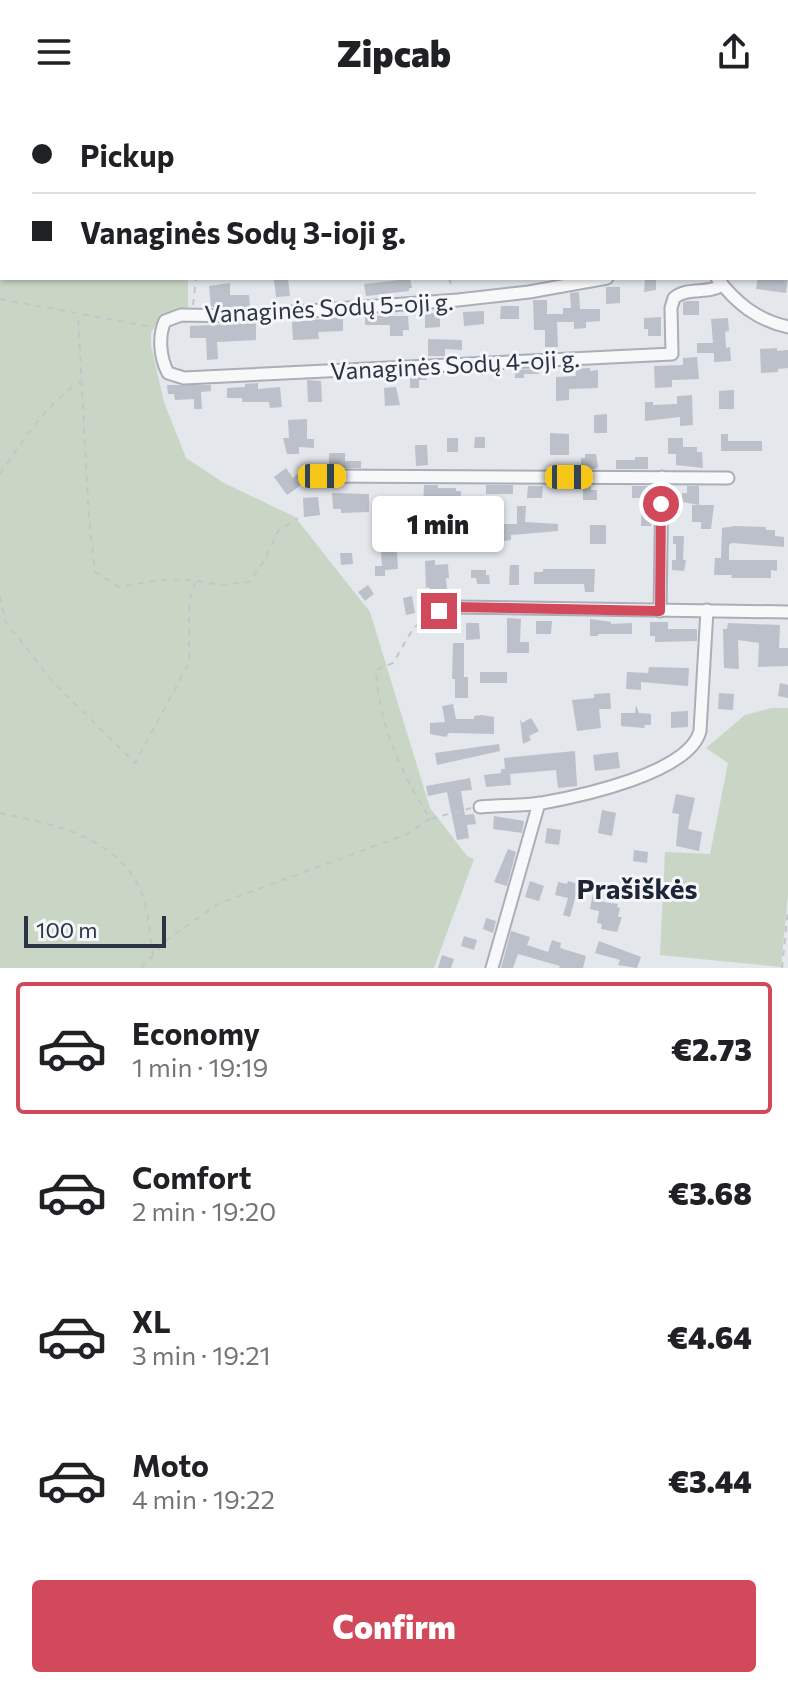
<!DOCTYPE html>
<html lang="en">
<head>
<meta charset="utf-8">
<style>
	:root { --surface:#fff; --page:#f6f6f6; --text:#202124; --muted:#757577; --line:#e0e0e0; --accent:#d1495b }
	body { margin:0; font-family:Commissioner,sans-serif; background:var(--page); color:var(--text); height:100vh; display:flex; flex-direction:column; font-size:30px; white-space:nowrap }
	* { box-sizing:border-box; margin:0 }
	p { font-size:26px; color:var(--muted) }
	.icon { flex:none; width:44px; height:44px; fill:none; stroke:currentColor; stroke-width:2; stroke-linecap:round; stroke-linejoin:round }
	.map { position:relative; height:864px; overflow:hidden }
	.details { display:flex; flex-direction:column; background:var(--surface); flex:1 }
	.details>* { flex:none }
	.hud { position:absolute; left:0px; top:0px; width:788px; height:176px; box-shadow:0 2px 6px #0004; display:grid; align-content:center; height:176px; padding:0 32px; background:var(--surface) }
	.scale { position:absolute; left:24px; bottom:20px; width:142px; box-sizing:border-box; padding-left:8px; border:4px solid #2b3445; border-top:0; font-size:22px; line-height:28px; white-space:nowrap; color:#2b3445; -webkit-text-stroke:6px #f4f6f9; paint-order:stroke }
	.end { position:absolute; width:36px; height:36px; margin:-18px; border:10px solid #d1495b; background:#fff; box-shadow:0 0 0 4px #fff }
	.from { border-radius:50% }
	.bubble { position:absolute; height:56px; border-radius:8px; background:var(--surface); box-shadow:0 2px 6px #0004; font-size:26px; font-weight:800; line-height:56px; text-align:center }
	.car { position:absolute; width:24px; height:48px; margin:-24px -12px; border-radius:10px; box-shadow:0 0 6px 2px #0007; background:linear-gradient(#f5c518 24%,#345 0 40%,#f5c518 0 76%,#345 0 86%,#f5c518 0) }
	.hud b { display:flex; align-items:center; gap:28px; height:76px; font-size:30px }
	.hud b+b { border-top:2px solid var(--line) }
	.hud i { width:20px; height:20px; background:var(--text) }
	ul { padding:14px 0 0; list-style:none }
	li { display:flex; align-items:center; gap:24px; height:132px; margin:0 16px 12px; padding:0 16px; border:4px solid transparent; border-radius:8px }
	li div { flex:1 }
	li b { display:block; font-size:30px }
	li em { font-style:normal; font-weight:800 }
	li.current { border-color:var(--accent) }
	li>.icon { width:72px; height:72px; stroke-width:1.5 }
	.action { display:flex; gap:16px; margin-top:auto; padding:16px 32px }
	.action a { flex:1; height:92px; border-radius:8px; background:var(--accent); color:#fff; font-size:32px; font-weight:800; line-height:92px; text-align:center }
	header { display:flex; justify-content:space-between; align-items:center; height:104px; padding:0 32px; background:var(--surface); font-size:36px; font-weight:800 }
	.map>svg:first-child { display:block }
	.green { fill:#c9d6c5 }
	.building { fill:#bbc0ca }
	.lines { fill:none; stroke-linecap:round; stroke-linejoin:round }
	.street-casing { stroke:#a9aeb7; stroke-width:15 }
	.path { stroke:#c2c5cb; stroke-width:2; stroke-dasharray:6 6; stroke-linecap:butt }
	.street { stroke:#f7f8fa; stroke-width:11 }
	.route { stroke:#d1495b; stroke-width:10 }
	.labels { text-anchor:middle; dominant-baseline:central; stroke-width:6; stroke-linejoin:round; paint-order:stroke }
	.street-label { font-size:24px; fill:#2b3445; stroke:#f4f6f9 }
	.quarter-label { font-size:28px; font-weight:bold; fill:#1d2536; stroke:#f4f6f9 }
</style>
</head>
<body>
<header><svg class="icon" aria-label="menu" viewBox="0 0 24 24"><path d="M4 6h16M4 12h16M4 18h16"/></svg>Zipcab<svg class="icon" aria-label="share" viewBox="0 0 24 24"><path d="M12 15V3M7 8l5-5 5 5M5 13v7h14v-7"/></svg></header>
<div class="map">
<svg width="788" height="864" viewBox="0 0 788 864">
	<rect width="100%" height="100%" fill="#e4e7ec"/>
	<g class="green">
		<polygon points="0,0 549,0 2,2 2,174 188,174 188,203 159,214 151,229 151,241 164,298 186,354 224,379 295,413 370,508 430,704 467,752 474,755 434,864 0,864"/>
		<polygon points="658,0 788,0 788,93 786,2"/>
		<polygon points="772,604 788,604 788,791 781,863 660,851 665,748 710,750 728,659 706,644 745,611"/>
	</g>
	<g class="building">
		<polygon points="399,174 410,174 412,184 409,184 409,187 366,192 364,180 400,176"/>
		<polygon points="645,174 656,174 656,186 644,188"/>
		<polygon points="758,174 788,174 786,189 756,185"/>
		<polygon points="288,175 290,192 276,193 274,176"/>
		<polygon points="230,179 230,191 249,191 250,203 211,203 209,182"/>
		<polygon points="606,183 620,183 620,199 606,200"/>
		<polygon points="579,188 580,205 600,205 600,217 586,218 586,224 574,225 574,218 557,218 558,243 545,243 545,226 534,226 533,196 547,196 547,210 563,210 563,204 571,204 570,189"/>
		<polygon points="688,197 699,197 699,211 683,211 683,198"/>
		<polygon points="501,202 519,202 519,215 500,215"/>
		<polygon points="484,207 484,220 464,222 463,208"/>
		<polygon points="425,209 440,209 440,223 425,224"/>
		<polygon points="365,212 408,212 409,226 403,226 403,232 390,232 390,221 365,221"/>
		<polygon points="343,213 343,227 318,228 319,235 293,236 292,218"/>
		<polygon points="661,213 661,232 648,232 648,225 644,225 644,214"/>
		<polygon points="728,214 729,227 725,228 726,244 730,243 731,257 714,258 714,249 697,249 697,239 713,239 711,215"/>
		<polygon points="256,219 256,236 217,238 218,255 207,256 206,234 190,234 190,222"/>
		<polygon points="428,235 462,236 462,246 445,245 445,252 428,252"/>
		<polygon points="777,244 777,247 788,246 788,264 778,265 778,268 761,269 760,245"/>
		<polygon points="697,253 699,275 672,276 672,283 655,284 654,262 683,261 683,254"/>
		<polygon points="590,264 590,267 598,266 598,284 569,285 569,296 556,297 556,273 576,272 575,265"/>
		<polygon points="539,265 539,270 524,270 524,274 515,274 515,266"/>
		<polygon points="410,271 426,271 427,276 419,276 419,284 410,284"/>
		<polygon points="307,276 321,277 322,298 308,298"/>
		<polygon points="258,279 258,285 280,283 282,303 270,304 269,298 242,298 242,294 227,294 227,284 245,283 245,280"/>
		<polygon points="167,281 211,281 211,287 201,288 202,305 194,305 194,295 175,296 174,290 168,290"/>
		<polygon points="396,283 400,301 385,302 384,284"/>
		<polygon points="734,286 734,305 719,305 719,287"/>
		<polygon points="692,291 693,321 680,322 680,313 645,317 645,298 653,298 653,301 677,300 677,292"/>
		<polygon points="607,310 607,329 594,329 594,311"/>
		<polygon points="307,315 307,335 314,335 314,344 299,343 299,350 287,350 283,334 289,334 288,316"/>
		<polygon points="550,329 569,330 569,351 550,351"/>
		<polygon points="721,330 728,330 728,337 762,337 762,347 721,347"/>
		<polygon points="475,333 485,333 485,344 474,344"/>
		<rect x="447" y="334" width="11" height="14"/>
		<polygon points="668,334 683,334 683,343 697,343 697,348 702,348 703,364 676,361 676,350 668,350"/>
		<polygon points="415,341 427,341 428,361 416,362"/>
		<polygon points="329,349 345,349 345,357 361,357 361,364 329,364"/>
		<polygon points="585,350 596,350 598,363 595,365 585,365 585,362 581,362 581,354 585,354"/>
		<polygon points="635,353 648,353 648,365 616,365 616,356 635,356"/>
		<polygon points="286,364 293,374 302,367 308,376 287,391 274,373"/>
		<polygon points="424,381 438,381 438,384 456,384 456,387 461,387 461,394 456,394 456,401 438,401 438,428 422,428"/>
		<rect x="486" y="381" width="27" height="9"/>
		<polygon points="528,382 543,382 542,394 527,394"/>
		<polygon points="583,382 591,382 591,386 597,386 597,396 583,396"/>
		<polygon points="632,382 653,382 651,422 641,422 642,394 632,394"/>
		<polygon points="687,382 699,382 699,401 682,398 682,389 687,389"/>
		<polygon points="332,389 369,390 369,408 341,409 341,405 333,405"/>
		<polygon points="318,393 320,411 304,413 303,394"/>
		<polygon points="692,401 714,401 711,425 701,425 701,418 692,418"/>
		<polygon points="517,402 526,402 525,418 558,420 558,427 511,431 511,436 497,438 496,434 487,435 487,428 459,428 459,413 475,413 475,420 517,420"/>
		<rect x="590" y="421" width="16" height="19"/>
		<polygon points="735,422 766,423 766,426 775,426 775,432 784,433 784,443 732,439 729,441 729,456 777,456 777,467 771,466 771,474 731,474 732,471 714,471 715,454 721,454 722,424"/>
		<polygon points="673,432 684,432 683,456 686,456 684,467 672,466 672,456 676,456 676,440 673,440"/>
		<polygon points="381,448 397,448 398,465 385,466 385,472 375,472 375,462 382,462"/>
		<polygon points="340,449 352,449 353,460 341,461"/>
		<polygon points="435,456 435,461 448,460 449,474 446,474 447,487 430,490 429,483 426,484 425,457"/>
		<polygon points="510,461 519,461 519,481 509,481"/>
		<polygon points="543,465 595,465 594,488 585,488 584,480 534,480 534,468 543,468"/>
		<polygon points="471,466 486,466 486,471 489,471 490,480 477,480 476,474 471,474"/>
		<polygon points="368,481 374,490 365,497 358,488"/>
		<polygon points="412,492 415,509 406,511 403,494"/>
		<polygon points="451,513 451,526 440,526 440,515"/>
		<polygon points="507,514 521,515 520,538 529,538 529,549 507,549"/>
		<polygon points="590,515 611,518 611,520 632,519 632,530 598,530 598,532 590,532"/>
		<polygon points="536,517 552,517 551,530 536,530"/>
		<polygon points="650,518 668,518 668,525 697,525 697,537 655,538 655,532 650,532"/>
		<polygon points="466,519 479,519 480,535 466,536"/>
		<polygon points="728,519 780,521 779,544 788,544 788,562 758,563 759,539 738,536 739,565 724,564 723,525 727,525"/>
		<polygon points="453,539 464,539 464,573 468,573 468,594 455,594 455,575 452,575"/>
		<polygon points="649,563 689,564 688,582 641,578 641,586 626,585 627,568 648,569"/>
		<rect x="480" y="568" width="27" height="11"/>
		<polygon points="780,579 788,581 788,594 778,592"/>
		<polygon points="610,589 611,605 599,605 601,624 577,627 572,596 594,594 594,590"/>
		<polygon points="719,589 734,590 733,606 718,605"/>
		<polygon points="453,600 456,615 474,615 474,612 482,611 494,613 494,630 449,629 446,633 430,630 430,619 445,618 442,602"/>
		<polygon points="636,601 639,609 651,610 651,621 644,621 645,624 621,622 621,609 635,609"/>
		<polygon points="688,607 688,623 671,624 671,608"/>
		<polygon points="531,614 539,627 529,632 531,636 523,640 520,615 522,619"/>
		<polygon points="499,640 500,647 437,661 435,649"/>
		<polygon points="575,647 577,682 558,684 556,666 510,670 511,681 486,683 484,671 501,669 501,665 505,665 504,654"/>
		<polygon points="618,648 620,664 595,667 593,651"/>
		<polygon points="470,674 472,686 461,687 465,711 474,710 476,720 467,721 469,734 457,736 447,688 428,692 426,682"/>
		<polygon points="676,690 695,694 688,725 702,728 699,747 676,742 679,710 672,709"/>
		<polygon points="602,706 616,709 612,732 598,729"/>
		<polygon points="494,712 524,717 522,729 493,725"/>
		<polygon points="547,724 561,726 559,741 545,739"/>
		<polygon points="508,745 516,748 507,782 494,778"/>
		<polygon points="634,746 648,748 647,759 633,757"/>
		<polygon points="530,777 544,782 539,797 525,793"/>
		<polygon points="568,777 579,780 570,813 563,811 568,794 555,791 558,778 567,780"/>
		<polygon points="594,784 605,786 603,798 618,800 617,803 620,804 618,813 622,813 617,828 601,825 602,820 597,819 599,807 590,805"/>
		<polygon points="486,814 496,817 493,829 483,825"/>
		<polygon points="511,827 530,833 527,841 548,848 552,836 561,839 560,844 586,852 583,864 559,864 560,862 518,850 513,864 501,864"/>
		<polygon points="464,832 477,836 474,846 461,842"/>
		<polygon points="599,837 641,853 637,864 618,861 620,856 595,849"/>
		<polygon points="442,851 454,855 451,864 438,864"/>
	</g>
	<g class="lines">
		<g class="street-casing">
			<g id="street">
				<path d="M607 174 529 188 458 196 242 212 181 211 165 217C158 232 160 254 168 269L184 274 672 250 671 204 674 194C689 182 707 191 722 181"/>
				<path d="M717 174C736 199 757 216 788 223"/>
				<polyline points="322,372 728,374"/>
				<polyline points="439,507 455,503 788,508"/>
				<polyline points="660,507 662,373"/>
				<path d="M480 703C500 701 522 702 542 699 581 692 689 669 700 627L707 506"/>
				<polyline points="492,864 539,699"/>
			</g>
		</g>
		<g class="path">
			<polyline points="119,0 120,2"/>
			<polyline points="269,2 274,0"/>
			<polyline points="786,74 788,75"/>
			<polyline points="0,97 2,96"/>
			<polyline points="449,174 452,184"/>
			<polyline points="0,195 152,223"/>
			<polyline points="193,201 196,174"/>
			<path d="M0 370C24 335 46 300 81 277"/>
			<polyline points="197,477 219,481 249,478 264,457 278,427 298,414"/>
			<path d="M0 492 5 517 52 577 135 659 189 559V497L196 477C170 473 145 478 119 483L95 468 89 415 78 210"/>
			<path d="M431 515 414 523 393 559 376 566C378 619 402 670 430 715L471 704"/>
			<path d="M0 709C52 720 113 731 139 783 149 802 149 829 153 850"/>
			<polyline points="141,864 168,835 218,800 407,730 430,715"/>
			<polyline points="782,864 788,805"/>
		</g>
		<use href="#street" class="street"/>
	</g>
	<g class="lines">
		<polyline class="route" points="439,507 455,503 660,507 661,400"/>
	</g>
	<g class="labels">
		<g class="street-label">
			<text transform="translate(329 203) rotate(-3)">Vanaginės Sodų 5-oji g.</text>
			<text transform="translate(455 260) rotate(-3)">Vanaginės Sodų 4-oji g.</text>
		</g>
		<g class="quarter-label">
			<text x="637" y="784">Prašiškės</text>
		</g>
	</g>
</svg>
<div class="scale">100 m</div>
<i class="end from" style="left:661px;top:400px"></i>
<i class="end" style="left:439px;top:507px"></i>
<div class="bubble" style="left:372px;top:392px;width:132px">1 min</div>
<i class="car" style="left:322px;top:372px;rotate:90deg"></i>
<i class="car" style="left:569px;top:373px;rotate:90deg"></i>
<div class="hud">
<b><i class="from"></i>Pickup</b>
<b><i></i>Vanaginės Sodų 3-ioji g.</b>
</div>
</div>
<section class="details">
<ul>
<li class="current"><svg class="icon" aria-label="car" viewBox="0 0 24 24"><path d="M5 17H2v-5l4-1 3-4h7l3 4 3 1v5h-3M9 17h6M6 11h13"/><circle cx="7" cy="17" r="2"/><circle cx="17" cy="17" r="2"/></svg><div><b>Economy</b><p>1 min · 19:19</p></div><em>€2.73</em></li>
<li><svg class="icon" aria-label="car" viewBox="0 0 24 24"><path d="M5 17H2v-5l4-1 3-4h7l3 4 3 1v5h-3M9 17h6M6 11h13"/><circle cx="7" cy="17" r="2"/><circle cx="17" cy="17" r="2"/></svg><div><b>Comfort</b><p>2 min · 19:20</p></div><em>€3.68</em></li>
<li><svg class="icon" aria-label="car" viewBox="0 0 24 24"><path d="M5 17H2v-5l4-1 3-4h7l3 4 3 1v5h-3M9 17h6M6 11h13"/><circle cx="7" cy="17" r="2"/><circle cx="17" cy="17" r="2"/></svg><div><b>XL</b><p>3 min · 19:21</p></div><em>€4.64</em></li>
<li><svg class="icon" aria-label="car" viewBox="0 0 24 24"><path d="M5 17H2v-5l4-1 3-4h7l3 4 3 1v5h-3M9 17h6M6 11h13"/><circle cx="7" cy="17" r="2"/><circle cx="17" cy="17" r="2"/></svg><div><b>Moto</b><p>4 min · 19:22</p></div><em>€3.44</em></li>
</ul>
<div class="action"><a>Confirm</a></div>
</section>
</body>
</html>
